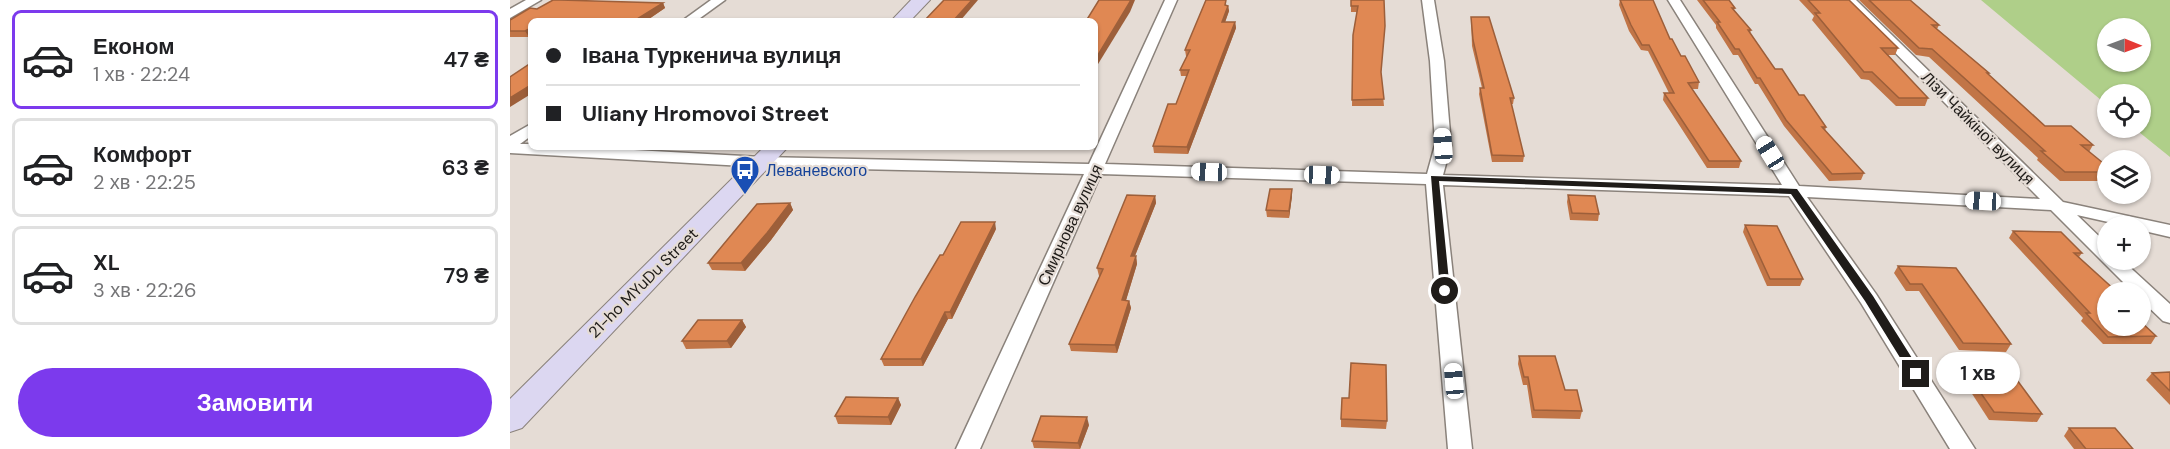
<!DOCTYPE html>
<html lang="uk">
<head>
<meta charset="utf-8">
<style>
	:root { --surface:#fff; --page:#f2f2f2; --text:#202124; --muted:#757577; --line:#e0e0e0; --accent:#7c3aed }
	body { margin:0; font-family:"DM Sans",sans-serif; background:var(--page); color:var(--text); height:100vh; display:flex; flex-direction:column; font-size:22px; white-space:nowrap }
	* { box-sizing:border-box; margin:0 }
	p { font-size:20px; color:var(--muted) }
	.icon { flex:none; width:33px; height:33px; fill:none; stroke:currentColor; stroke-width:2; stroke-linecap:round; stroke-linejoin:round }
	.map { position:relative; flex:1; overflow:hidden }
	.drawer { display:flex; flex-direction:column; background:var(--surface); width:510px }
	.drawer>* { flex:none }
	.hud { position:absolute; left:18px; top:18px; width:570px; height:132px; border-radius:9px; box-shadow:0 2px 4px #0004; display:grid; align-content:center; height:132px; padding:0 18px; background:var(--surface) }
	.needle { width:39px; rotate:91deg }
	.fabs { position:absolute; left:1587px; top:18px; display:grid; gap:12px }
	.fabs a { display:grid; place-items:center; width:54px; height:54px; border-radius:50%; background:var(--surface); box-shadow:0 2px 4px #0004; font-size:30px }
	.end { position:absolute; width:27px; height:27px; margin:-14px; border:8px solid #1f1c19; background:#fff; box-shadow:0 0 0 3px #fff }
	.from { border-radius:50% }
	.bubble { position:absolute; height:42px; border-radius:21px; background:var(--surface); box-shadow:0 2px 4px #0004; font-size:20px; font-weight:600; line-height:42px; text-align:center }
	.car { position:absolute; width:18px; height:36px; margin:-18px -9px; border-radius:8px; box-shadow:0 0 4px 2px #0007; background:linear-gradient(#fff 24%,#345 0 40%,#fff 0 76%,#345 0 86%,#fff 0) }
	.hud b { display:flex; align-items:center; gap:21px; height:57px; font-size:22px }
	.hud b+b { border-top:2px solid var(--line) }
	.hud i { width:15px; height:15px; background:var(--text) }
	ul { padding:10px 0 0; list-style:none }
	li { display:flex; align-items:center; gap:18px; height:99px; margin:0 12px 9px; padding:0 6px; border:3px solid var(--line); border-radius:9px }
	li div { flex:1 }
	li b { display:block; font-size:22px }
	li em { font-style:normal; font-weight:600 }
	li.current { border-color:var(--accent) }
	li>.icon { width:54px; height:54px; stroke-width:1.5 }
	.primary-button { display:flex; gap:12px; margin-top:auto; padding:12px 18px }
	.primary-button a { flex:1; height:69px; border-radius:36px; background:var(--accent); color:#fff; font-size:24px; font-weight:600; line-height:69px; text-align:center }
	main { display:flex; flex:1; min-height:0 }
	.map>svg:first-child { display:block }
	.green { fill:#afcf89; fill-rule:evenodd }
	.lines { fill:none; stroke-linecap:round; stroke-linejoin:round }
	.street-casing { stroke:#8a827b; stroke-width:3 }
	.secondary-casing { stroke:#8a827b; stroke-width:2 }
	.street { fill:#fff; fill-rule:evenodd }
	.secondary { fill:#dcd7f1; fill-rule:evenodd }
	.wall { fill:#c17547 }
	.shaded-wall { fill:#9d5f3a }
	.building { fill:#e08853; stroke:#9d5f3a; stroke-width:1.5 }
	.route { fill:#1f1c19 }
	.labels { text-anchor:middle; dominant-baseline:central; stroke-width:4.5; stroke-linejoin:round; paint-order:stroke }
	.street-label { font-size:16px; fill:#1f1c19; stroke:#e5dcd5 }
	.transit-label { font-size:16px; fill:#164399; stroke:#e5dcd5; text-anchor:start }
</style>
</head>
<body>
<main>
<section class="drawer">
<ul>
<li class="current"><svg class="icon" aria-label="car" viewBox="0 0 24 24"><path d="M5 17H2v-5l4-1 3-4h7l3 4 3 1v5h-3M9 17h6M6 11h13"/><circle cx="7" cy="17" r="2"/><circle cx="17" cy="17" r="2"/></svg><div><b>Економ</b><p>1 хв · 22:24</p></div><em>47 ₴</em></li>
<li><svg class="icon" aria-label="car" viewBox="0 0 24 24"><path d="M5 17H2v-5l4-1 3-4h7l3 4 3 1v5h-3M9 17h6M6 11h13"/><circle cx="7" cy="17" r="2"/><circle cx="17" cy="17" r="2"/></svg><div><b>Комфорт</b><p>2 хв · 22:25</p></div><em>63 ₴</em></li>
<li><svg class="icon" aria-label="car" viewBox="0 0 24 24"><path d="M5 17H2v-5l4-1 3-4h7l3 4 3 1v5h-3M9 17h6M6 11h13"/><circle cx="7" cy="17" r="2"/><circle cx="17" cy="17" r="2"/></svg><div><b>XL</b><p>3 хв · 22:26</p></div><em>79 ₴</em></li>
</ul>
<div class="primary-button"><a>Замовити</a></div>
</section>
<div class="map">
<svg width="1660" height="449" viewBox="0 0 1660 449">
	<rect width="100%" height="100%" fill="#e5dcd5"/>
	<path class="green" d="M1471 0H1660V157L1624 128H1630V94H1598L1597 105ZM1598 28H1630V62H1598Z"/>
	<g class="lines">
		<g class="street-casing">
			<g id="street">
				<polygon points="16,0 31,0 0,18 0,9"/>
				<polygon points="201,0 215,0 186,21 172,21"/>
				<polygon points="655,0 667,0 595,164 917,174 925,145 920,61 912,0 924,0 934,61 941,145 933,175 1272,185 1158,0 1170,0 1289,186 1530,199 1333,0 1346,0 1553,202 1660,225 1660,237 1630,230 1630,226 1616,226 1567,215 1598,245 1598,260 1612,260 1660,304 1660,323 1653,321 1630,299 1630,292 1623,292 1541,210 1297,197 1366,294 1465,449 1440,449 1351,303 1279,196 933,185 962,449 938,449 916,184 591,174 470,449 446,449 574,174 252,167 0,153 0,136 21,124 21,136 10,144 21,144 21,147 69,147 252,157 579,164"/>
			</g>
		</g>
		<g class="secondary-casing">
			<g id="secondary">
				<polygon points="401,0 420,0 400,21 381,21"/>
				<polygon points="254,147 278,147 12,428 0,432 0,399"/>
			</g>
		</g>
		<use href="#street" class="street"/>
		<use href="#secondary" class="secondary"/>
	</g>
	<g class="wall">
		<polygon points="841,0 874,0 871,74 874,106 842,106 843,35 847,12 841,12"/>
		<polygon points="1110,0 1171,56 1189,82 1188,89 1182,89 1231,161 1229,168 1197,168 1153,100 1154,93 1159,93 1138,51 1131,50 1119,31 1109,5"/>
		<polygon points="1187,0 1219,0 1225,8 1224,10 1241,30 1240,33 1265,69 1316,127 1315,131 1354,173 1351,180 1319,181 1274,126 1248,84 1245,84 1228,55 1223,55 1206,28 1206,25"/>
		<polygon points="1289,0 1339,0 1388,48 1385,55 1378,55 1418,98 1415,106 1386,106 1359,80 1351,79 1302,20 1304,16"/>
		<polygon points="1349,0 1400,0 1429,25 1427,29 1479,73 1478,74 1535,126 1583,145 1579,152 1598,167 1598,181 1550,181 1527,160 1528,158 1419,57 1406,55"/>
		<polygon points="153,3 155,8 136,21 21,21 19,37 0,37 0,20 27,9"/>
		<polygon points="717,6 718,6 719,11 715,22 725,22 726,28 678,154 644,153 643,146 666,104 677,76 671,76 670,70 677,56 676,56 675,50"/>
		<polygon points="961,17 1004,98 1003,104 1001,104 1014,156 1013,162 982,162 969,94 970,88 972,88 962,46"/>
		<polygon points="1058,195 1089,214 1088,221 1060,220 1057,202"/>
		<polygon points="645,196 646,203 625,256 626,256 627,264 616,300 619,301 621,308 607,353 561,351 559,344 590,276 589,276 587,268"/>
		<polygon points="782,196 779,218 757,217 756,210"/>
		<polygon points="280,203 283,210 261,240 235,271 202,270 198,263"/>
		<polygon points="1235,225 1293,279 1290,286 1257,286 1233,232"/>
		<polygon points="486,229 442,319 438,319 413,366 374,366 371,359 433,255"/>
		<polygon points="1503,231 1572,253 1569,257 1598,292 1646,336 1641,344 1593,344 1571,321 1573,318 1499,238"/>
		<polygon points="1388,266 1501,344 1496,352 1449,350 1409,291 1396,291 1384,273"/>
		<polygon points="232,320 236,327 221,348 176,349 172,341"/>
		<polygon points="1009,356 1055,390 1072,411 1070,419 1022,418 1017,385 1013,385 1008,364"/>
		<polygon points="1660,372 1660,405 1636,380 1642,373"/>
		<polygon points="1461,379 1532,414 1527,422 1479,420 1457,386"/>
		<polygon points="388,398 391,405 381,425 328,424 325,416"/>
		<polygon points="831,419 877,421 876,429 831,427"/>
		<polygon points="579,425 570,449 524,448 522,441"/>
		<polygon points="1559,428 1623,449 1564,449 1554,436"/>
	</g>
	<g class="shaded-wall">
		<polygon points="462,0 468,0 450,21 443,21"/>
		<polygon points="621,0 625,0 620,12 585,69 585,60"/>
		<polygon points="153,3 155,8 136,21 124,21"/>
		<polygon points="718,6 719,11 713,28 712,22"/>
		<polygon points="725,22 726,28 678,154 677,147"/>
		<polygon points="21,28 21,36 19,37 15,31"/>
		<polygon points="21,85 21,94 0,107 0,98"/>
		<polygon points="782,189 782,196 779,218 779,211"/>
		<polygon points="645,196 646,203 622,263 621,256"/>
		<polygon points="280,203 283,210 261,240 235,271 231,263"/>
		<polygon points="485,222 486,229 442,319 440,312"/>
		<polygon points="626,256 627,264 614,307 612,300"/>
		<polygon points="619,301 621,308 607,353 605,345"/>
		<polygon points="435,312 438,319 413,366 411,359"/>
		<polygon points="232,320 236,327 221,348 217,341"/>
		<polygon points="388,398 391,405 381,425 378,417"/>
		<polygon points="577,417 579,425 570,449 568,443"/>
	</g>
	<g class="building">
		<polygon points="43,0 50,0 153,3 124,21 21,21 21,28 15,31 0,31 0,20 20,8 27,9"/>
		<polygon points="434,0 462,0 443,21 414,21"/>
		<polygon points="589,0 621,0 585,60 585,21 576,21"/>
		<polygon points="696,0 716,0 715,5 718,6 712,22 725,22 677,147 643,146 658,104 666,104 679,70 670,70 680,50 675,50"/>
		<polygon points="841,0 874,0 875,26 871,72 874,99 842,100 843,35 848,6 841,6"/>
		<polygon points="1110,0 1143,0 1160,39 1162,39 1171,56 1175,56 1189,82 1178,83 1231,161 1199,161 1154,93 1164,93 1139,45 1132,45 1121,25"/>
		<polygon points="1193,0 1219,0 1225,8 1222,8 1241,30 1238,30 1265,69 1272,69 1289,95 1294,95 1316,127 1312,127 1354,173 1322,174 1276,120 1250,78 1247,78 1229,49 1225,49 1207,22 1210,22"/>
		<polygon points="1298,0 1339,0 1388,48 1371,48 1418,98 1389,98 1362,72 1354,72 1305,13 1310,13"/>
		<polygon points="1359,0 1400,0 1429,25 1422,25 1479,73 1477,73 1535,126 1561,126 1583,145 1571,145 1598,167 1598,172 1555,172 1531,151 1535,151 1422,49 1409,48"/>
		<polygon points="961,17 979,17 1004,98 1000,98 1014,156 982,155 970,88 974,88 963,40"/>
		<polygon points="21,63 21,85 0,98 0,77"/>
		<polygon points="760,189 782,189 779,211 756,210"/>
		<polygon points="617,195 645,196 621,256 626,256 612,300 619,301 605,345 559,344 593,269 587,268"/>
		<polygon points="1058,195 1085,196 1089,214 1062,213"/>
		<polygon points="280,203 257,233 231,263 198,263 247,204"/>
		<polygon points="451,222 485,222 440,312 435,312 411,359 371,359 405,297 430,255 433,255"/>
		<polygon points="1235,225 1267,226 1293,279 1260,279"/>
		<polygon points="1503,231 1551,232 1572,253 1564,253 1607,292 1598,292 1598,326 1630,326 1630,321 1646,336 1598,337 1576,313 1580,313"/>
		<polygon points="1388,266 1446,268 1501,344 1453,343 1412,284 1400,284"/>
		<polygon points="188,320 232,320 217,341 172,341"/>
		<polygon points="1009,356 1045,356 1055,390 1067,390 1072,411 1024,410 1018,377 1014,377"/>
		<polygon points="841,363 876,365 877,421 831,419 832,398 839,398"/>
		<polygon points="1660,372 1660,391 1642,373"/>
		<polygon points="1461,379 1507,380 1532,414 1484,412"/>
		<polygon points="336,397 388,398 378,417 325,416"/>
		<polygon points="531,416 577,417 568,443 522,441"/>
		<polygon points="1559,428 1605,428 1623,449 1576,449"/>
	</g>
	<polygon class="route" points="921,176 1287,189 1363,296 1412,374 1410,377 1402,377 1355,301 1281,194 929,181 940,291 935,295 930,291"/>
	<defs>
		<g id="bus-pin" transform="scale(1.5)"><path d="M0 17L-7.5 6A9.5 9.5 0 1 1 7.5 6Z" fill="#1a4fb4" stroke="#e5dcd5"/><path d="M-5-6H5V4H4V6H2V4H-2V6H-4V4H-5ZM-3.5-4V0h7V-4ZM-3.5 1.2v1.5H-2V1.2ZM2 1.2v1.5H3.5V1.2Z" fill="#fff"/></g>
	</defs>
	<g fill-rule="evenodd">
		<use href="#bus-pin" x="235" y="170"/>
	</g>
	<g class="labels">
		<g class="street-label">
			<text transform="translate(1468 128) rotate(45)">Лізи Чайкіної вулиця</text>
			<text transform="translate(560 225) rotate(-65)">Смирнова вулиця</text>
			<text transform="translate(133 283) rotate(-45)">21-ho MYuDu Street</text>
		</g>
		<g class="transit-label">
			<text x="256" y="170">Леваневского</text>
		</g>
	</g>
</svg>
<div class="fabs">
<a><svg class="needle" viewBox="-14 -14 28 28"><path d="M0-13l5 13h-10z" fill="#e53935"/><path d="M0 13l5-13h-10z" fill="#757577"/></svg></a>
<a><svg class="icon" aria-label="locate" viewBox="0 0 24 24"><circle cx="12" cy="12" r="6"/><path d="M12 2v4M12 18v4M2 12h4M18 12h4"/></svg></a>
<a><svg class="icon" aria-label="layers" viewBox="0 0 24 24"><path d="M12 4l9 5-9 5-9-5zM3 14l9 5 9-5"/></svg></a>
<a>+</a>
<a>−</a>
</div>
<i class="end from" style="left:935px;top:291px"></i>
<i class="end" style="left:1406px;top:374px"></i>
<div class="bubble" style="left:1426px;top:352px;width:84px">1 хв</div>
<i class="car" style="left:933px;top:146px;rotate:356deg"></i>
<i class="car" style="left:1260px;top:153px;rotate:328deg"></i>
<i class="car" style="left:699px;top:172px;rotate:272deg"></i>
<i class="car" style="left:812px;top:175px;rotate:92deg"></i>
<i class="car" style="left:1473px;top:201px;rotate:273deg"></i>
<i class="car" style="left:944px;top:381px;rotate:355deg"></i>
<div class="hud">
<b><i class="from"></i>Івана Туркенича вулиця</b>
<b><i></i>Uliany Hromovoi Street</b>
</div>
</div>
</main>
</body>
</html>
